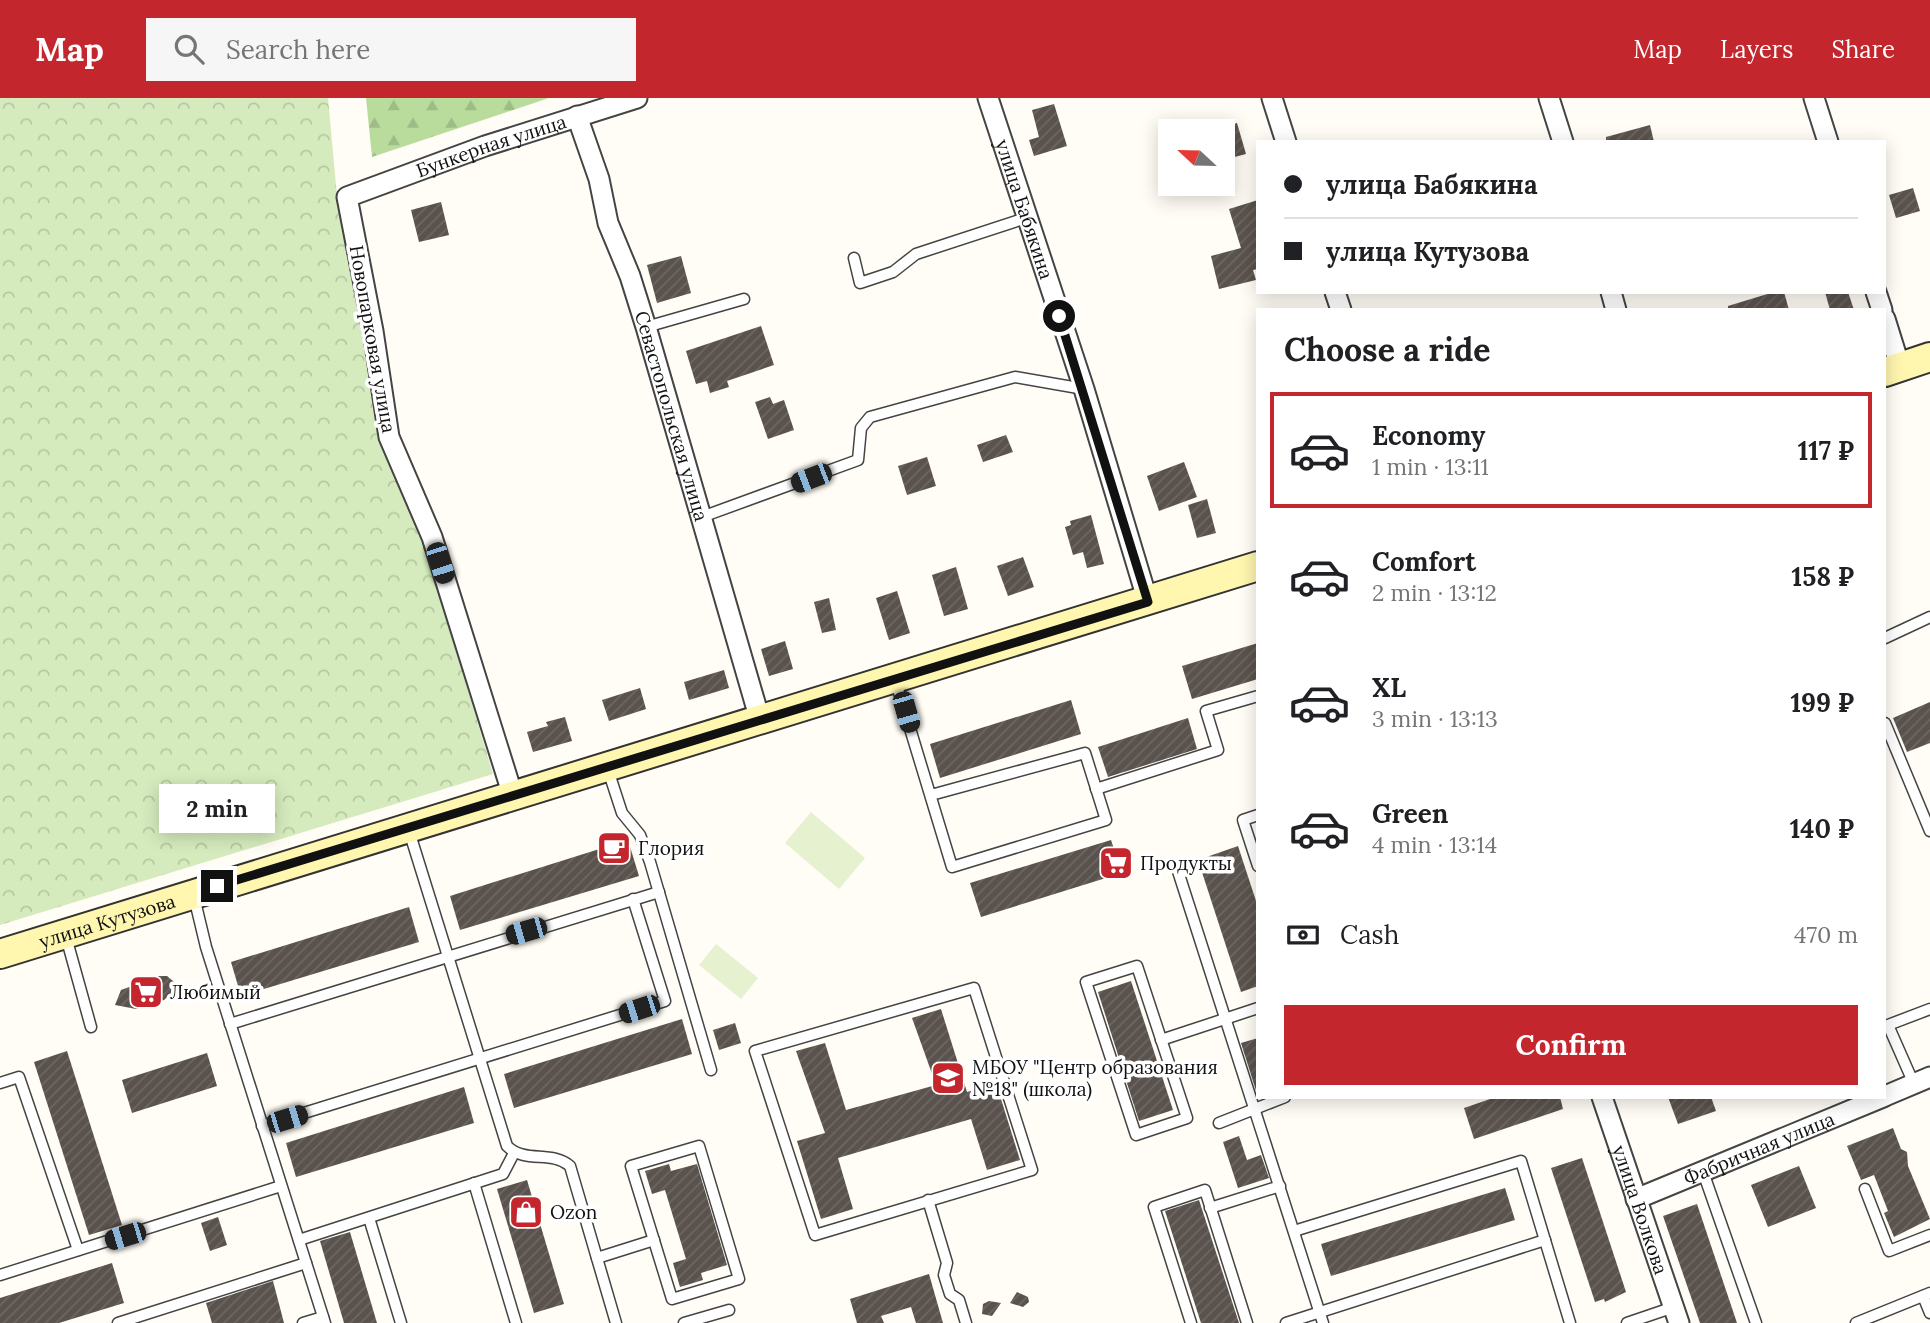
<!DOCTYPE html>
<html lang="en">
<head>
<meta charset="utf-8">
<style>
	:root { --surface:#fff; --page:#f6f6f6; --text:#202124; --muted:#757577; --line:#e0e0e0; --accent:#c4262e }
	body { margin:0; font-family:Lora,serif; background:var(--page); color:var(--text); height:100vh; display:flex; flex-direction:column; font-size:26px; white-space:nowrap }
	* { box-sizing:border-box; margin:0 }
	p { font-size:23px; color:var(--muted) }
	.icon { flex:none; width:38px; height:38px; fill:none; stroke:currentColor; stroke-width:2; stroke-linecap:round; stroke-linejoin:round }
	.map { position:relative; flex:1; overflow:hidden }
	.drawer { position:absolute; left:1256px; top:210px; width:630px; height:791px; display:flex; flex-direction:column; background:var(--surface); border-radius:0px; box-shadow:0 4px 18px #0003 }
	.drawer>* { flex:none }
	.guide { position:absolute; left:1256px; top:42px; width:630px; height:154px; border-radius:0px; box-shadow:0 4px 18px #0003; display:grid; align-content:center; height:154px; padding:0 28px; background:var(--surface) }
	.needle { width:46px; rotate:292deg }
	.controls { position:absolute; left:1158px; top:21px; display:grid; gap:14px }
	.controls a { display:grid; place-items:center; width:77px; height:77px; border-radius:0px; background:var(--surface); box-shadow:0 4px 18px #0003; font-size:35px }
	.end { position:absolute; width:32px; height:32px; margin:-16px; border:9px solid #111; background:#fff; box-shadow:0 0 0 4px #fff }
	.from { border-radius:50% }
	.bubble { position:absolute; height:49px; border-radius:0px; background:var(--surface); box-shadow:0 4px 18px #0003; font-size:23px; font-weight:800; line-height:49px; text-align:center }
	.car { position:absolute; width:21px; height:42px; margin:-21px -10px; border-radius:9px; box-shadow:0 0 5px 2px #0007; background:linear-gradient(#222 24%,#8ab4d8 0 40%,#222 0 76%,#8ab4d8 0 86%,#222 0) }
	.guide b { display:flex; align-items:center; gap:24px; height:66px; font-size:26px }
	.guide b+b { border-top:2px solid var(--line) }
	.guide i { width:18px; height:18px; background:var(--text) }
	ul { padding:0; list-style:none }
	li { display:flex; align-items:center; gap:21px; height:116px; margin:0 14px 10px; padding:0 14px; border:4px solid transparent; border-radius:0px }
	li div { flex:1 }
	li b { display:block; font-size:26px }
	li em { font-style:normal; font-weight:800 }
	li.selected { border-color:var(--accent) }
	li>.icon { width:63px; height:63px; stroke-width:1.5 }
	h2 { padding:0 28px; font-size:32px; line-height:84px }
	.pay { display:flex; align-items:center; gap:18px; height:77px; padding:0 28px; font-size:26px }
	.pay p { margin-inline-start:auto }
	.primary-button { display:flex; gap:14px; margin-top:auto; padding:14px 28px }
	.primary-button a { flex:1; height:80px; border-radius:0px; background:var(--accent); color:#fff; font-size:28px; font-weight:800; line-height:80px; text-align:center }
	header { display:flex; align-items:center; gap:42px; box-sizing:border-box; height:98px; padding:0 35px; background:var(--accent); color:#fff }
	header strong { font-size:33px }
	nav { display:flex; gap:38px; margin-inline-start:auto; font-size:24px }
	.search { width:490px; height:63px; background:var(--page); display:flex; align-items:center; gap:18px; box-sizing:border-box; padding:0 24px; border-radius:0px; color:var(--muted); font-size:26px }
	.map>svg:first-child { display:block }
	.forest { fill:url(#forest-firs) }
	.park { fill:url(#park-crowns) }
	.pitch { fill:#e6f2cf }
	.building { fill:url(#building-hatch) }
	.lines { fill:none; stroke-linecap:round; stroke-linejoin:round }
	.lane-casing { stroke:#444; stroke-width:13 }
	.street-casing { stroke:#444; stroke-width:23 }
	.secondary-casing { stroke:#333; stroke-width:32 }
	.lane { stroke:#fff; stroke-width:10 }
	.street { stroke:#fff; stroke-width:19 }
	.secondary { stroke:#fff6b0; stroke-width:28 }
	.route { stroke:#111; stroke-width:9 }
	.labels { text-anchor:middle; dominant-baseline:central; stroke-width:7; stroke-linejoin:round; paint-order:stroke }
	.street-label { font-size:19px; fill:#111; stroke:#fff }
	.poi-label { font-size:19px; fill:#111; stroke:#fff; text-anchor:start }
</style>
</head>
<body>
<header>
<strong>Map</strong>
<div class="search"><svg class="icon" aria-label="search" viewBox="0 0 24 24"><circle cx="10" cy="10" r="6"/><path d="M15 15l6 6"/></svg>Search here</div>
<nav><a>Map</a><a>Layers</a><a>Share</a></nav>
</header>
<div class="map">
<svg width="1930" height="1225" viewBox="0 0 1930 1225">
	<defs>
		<pattern id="forest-firs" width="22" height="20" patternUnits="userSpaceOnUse" patternTransform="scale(1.75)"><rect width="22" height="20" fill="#b9dc9c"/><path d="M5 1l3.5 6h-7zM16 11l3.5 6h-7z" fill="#9ebc85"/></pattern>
		<pattern id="park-crowns" width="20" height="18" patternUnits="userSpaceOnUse" patternTransform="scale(1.75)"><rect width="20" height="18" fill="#d5ebbd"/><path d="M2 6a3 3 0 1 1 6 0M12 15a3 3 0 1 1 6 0" fill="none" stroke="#b6c8a1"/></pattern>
		<pattern id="building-hatch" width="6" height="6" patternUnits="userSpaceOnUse" patternTransform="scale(1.75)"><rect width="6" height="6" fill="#5a524d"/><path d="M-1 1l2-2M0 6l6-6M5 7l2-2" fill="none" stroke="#6d6662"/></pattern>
	</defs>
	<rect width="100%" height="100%" fill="#fffdf5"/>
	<polygon class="forest" points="366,0 549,0 372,59"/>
	<polygon class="park" points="0,0 328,0 337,98 383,350 421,436 493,676 0,827"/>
	<g class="pitch">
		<polygon points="811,714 865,760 839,791 785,745"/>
		<polygon points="716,846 758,880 741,901 699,867"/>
	</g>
	<g class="building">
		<polygon points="1054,6 1067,48 1034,58 1029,42 1039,39 1032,12"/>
		<polygon points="1237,25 1246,56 1223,62 1223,29"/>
		<polygon points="1650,27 1654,44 1606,44 1606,39"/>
		<polygon points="1913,90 1920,113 1896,120 1889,97"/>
		<polygon points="1258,102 1258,171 1253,172 1256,182 1219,191 1211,158 1241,150 1229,111"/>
		<polygon points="441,104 449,137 419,144 411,112"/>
		<polygon points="681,158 691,195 657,205 647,167"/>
		<polygon points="1774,194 1784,194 1789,212 1728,212 1728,208"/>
		<polygon points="1825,194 1848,194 1854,212 1830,212"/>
		<polygon points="761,228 774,267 727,283 729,289 710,295 707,283 696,286 686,253"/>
		<polygon points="770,299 773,306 784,302 794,332 768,341 755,304"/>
		<polygon points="1006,337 1013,354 983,364 977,347"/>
		<polygon points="927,359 936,388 907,397 898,368"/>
		<polygon points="1184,364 1197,399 1159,413 1147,378"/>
		<polygon points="1207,401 1216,435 1197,440 1188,407"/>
		<polygon points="1091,417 1104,466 1087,470 1083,454 1073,457 1065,429 1071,427 1070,423"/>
		<polygon points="1023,459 1034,489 1008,498 997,468"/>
		<polygon points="956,469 968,511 944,518 932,477"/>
		<polygon points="897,493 910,535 889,542 876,500"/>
		<polygon points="829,500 836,532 822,535 814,504"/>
		<polygon points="785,543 793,571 769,578 761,551"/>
		<polygon points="1258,545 1258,581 1192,601 1182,568"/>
		<polygon points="724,572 729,590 689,602 684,584"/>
		<polygon points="640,590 646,611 609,623 602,602"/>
		<polygon points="1071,602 1081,636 940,680 930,646"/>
		<polygon points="1930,604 1930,645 1907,654 1893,620"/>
		<polygon points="565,619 572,643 533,654 527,634 548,628 546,624"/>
		<polygon points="1188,620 1197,651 1108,679 1098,649"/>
		<polygon points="628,742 639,778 460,832 450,798"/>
		<polygon points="1111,742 1122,775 981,819 970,785"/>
		<polygon points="1238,748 1258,809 1258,888 1241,894 1198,762"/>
		<polygon points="409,809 419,844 241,898 231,864"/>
		<polygon points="159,878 167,878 179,888 164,902 136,911 115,907 121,892"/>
		<polygon points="1131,883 1173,1012 1139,1023 1098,894"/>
		<polygon points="941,911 967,994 996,985 1020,1062 987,1072 971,1021 838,1060 853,1111 821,1121 797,1043 825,1035 796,953 825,945 846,1012 936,987 912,920"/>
		<polygon points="682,921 692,956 514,1010 504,976"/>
		<polygon points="735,925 741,945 719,952 713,932"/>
		<polygon points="1258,940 1258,999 1241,945"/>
		<polygon points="67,953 122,1127 89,1137 34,964"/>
		<polygon points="207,955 217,988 132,1015 122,982"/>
		<polygon points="464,989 474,1025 296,1079 286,1045"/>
		<polygon points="1496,999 1560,999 1563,1011 1474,1041 1464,1010"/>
		<polygon points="1668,999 1711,999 1716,1013 1678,1026"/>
		<polygon points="1893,1030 1901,1051 1907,1054 1908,1068 1930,1121 1894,1139 1884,1115 1888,1113 1874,1077 1861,1082 1847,1048"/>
		<polygon points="1239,1038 1247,1062 1261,1057 1269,1080 1238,1090 1223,1044"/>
		<polygon points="1582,1060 1626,1194 1605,1204 1604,1201 1595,1204 1551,1070"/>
		<polygon points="669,1066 671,1073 697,1066 727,1167 701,1175 703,1182 680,1189 673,1165 686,1161 665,1092 652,1096 645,1073"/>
		<polygon points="1799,1068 1816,1110 1768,1129 1751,1087"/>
		<polygon points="527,1082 564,1206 534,1215 497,1091"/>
		<polygon points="1505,1090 1515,1122 1331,1178 1321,1146"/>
		<polygon points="1199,1102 1239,1225 1201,1225 1165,1113"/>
		<polygon points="1697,1106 1737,1225 1700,1225 1663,1118"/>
		<polygon points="218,1119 227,1147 210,1153 201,1125"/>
		<polygon points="350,1134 377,1225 344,1225 320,1143"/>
		<polygon points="112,1165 124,1205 59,1225 0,1225 0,1200"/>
		<polygon points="929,1176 943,1225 916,1225 911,1209 881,1218 884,1225 857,1225 850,1201"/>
		<polygon points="273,1183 284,1225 212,1225 206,1205"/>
		<polygon points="1017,1194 1028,1199 1029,1204 1023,1209 1010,1205"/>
		<polygon points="989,1203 1001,1205 992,1218 982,1216 983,1206"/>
	</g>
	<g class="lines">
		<g class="lane-casing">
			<g id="lane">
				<polyline points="854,160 860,185 893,174 916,156 1026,120"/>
				<polyline points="646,229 744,201"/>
				<polyline points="699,420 858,362 861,330 870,319 1015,279 1084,291"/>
				<polyline points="1885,540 1930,519"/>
				<polyline points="895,581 952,769 1106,722 1085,655 931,697"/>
				<polyline points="1885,625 1930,733"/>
				<polyline points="608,672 622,715 640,737 650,764 711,972"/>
				<polyline points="1096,691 1218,652 1206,613 1258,598"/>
				<polyline points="1258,717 1243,722 1258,768"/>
				<path d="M409 733 507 1048C525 1066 552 1052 570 1068L616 1225"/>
				<polyline points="1176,767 1323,1225"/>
				<polyline points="194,799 206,849 325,1225"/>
				<polyline points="66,839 91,929"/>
				<polygon points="1137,868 1187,1020 1136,1037 1086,884"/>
				<polygon points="974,890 1032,1072 815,1137 755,953"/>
				<polyline points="230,926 659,794"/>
				<polyline points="1161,942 1258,910"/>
				<polyline points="0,985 19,979 78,1152"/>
				<polyline points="1914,986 1888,927 1930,911"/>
				<polyline points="1219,1025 1285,999"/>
				<polyline points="262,1028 665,903 633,801"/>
				<polygon points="699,1048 739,1181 672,1201 631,1068"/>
				<polyline points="1703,1074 1756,1225"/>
				<polyline points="474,1085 516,1225"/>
				<polyline points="1865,1091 1889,1153 1930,1137"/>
				<polyline points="928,1102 947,1165 944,1177 950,1196 959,1202 966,1225"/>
				<polyline points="1210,1110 1280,1088"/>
				<polyline points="369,1120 401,1225"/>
				<polyline points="1294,1133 1521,1063 1570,1225"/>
				<polyline points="299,1142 503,1076 514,1055"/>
				<polyline points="597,1160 654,1142"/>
				<polyline points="0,1177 281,1088"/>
				<polyline points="1923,1198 1930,1215"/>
				<polyline points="118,1225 306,1165"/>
				<polyline points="303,1225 323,1219"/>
				<polyline points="684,1225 729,1212"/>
				<polyline points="1191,1225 1154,1109 1205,1092 1247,1225"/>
				<polyline points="1286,1225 1545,1142"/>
				<polyline points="1627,1225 1674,1209"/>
				<polyline points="1856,1225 1930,1195"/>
			</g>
		</g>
		<g class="street-casing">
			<g id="street">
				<path id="s1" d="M988 0 1084 291 1148 504"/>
				<polyline points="1272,0 1286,44"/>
				<polyline points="1549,0 1563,44"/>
				<polyline points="1814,0 1828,44"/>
				<path id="s2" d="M577 18 599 81 608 125 630 178 646 229 760 622"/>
				<polyline points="1335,194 1341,212"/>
				<polyline points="1611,194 1616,212"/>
				<polyline points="1876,194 1882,212"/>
				<polyline points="1885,221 1900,269"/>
				<path id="s3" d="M513 698 432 439 389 339 373 233 347 99 485 48 637 0"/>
				<polyline points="1885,998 1930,979"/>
				<path id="s4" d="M1602 999 1679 1225"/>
				<path id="s5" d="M1636 1101 1883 999"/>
			</g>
		</g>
		<g class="secondary-casing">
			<g id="secondary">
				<polyline points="1885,274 1930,259"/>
				<path id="s6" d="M0 856 1258 468"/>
			</g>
		</g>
		<use href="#lane" class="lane"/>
		<use href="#street" class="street"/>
		<use href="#secondary" class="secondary"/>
	</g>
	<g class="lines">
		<polyline class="route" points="217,788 1148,504 1059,218"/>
	</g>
	<defs>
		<g id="cafe-square" transform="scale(1.75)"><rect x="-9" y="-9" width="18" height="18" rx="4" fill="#c4262e" stroke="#fff"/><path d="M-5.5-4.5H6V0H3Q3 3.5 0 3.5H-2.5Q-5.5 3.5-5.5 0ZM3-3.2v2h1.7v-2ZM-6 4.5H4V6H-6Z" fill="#fff"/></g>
		<g id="supermarket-square" transform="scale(1.75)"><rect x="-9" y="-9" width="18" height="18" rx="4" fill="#c4262e" stroke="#fff"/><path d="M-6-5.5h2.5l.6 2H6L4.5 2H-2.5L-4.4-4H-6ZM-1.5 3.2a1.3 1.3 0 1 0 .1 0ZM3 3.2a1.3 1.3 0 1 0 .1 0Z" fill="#fff"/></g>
		<g id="school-square" transform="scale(1.75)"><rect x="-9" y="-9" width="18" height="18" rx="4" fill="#c4262e" stroke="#fff"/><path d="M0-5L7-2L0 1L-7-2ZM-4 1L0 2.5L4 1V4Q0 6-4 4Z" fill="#fff"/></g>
		<g id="shop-square" transform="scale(1.75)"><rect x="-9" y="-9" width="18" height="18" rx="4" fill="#c4262e" stroke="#fff"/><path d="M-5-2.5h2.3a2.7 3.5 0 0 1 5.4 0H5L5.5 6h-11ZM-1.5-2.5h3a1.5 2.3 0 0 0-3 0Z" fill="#fff"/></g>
	</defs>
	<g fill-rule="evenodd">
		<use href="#cafe-square" x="614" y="750"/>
		<use href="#supermarket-square" x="1116" y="765"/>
		<use href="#supermarket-square" x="146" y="894"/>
		<use href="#school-square" x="948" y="980"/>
		<use href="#shop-square" x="526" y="1114"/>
	</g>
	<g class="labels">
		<g class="street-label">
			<text stroke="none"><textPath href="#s3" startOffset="777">Бункерная улица</textPath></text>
			<text stroke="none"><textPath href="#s1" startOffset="117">улица Бабякина</textPath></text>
			<text transform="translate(373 241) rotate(80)">Новопарковая улица</text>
			<text stroke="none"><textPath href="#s2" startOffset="315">Севастопольская улица</textPath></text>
			<text stroke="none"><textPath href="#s6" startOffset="112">улица Кутузова</textPath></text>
			<text stroke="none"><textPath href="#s5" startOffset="133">Фабричная улица</textPath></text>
			<text stroke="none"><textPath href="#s4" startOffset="119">улица Волкова</textPath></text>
		</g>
		<g class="poi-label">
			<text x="638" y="750">Глория</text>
			<text x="1140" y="765">Продукты</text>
			<text x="170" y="894">Любимый</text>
			<text x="972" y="969">МБОУ "Центр образования<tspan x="972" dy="22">№18" (школа)</tspan></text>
			<text x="550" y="1114">Ozon</text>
		</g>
	</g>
</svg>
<div class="controls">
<a><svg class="needle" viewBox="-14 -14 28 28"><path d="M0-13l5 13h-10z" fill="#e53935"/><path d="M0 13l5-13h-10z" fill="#757577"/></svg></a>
</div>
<i class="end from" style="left:1059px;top:218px"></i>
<i class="end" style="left:217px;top:788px"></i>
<div class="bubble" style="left:159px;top:686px;width:116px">2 min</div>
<i class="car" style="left:811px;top:380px;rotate:249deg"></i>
<i class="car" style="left:440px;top:465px;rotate:162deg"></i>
<i class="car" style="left:906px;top:614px;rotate:164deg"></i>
<i class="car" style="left:526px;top:833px;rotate:254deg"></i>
<i class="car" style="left:639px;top:911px;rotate:252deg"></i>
<i class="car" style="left:287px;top:1021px;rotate:73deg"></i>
<i class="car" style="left:125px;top:1138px;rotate:253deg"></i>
<div class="guide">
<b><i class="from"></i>улица Бабякина</b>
<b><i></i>улица Кутузова</b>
</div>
<section class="drawer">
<h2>Choose a ride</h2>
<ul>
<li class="selected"><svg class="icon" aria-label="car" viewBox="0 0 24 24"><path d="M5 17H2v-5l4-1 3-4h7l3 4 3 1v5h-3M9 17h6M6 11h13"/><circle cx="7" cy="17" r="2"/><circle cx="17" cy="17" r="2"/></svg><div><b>Economy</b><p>1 min · 13:11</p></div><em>117 ₽</em></li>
<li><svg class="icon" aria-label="car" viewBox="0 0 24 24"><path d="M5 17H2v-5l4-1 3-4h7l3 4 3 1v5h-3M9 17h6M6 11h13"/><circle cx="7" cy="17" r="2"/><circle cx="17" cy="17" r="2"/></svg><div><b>Comfort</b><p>2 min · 13:12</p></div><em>158 ₽</em></li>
<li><svg class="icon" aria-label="car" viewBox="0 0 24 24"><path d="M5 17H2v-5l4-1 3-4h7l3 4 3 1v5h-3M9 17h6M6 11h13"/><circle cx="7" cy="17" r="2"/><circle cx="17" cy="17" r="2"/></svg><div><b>XL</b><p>3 min · 13:13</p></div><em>199 ₽</em></li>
<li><svg class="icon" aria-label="car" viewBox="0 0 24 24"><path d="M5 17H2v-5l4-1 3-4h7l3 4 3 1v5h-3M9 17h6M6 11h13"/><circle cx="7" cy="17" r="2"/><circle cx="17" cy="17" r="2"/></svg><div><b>Green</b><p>4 min · 13:14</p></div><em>140 ₽</em></li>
</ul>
<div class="pay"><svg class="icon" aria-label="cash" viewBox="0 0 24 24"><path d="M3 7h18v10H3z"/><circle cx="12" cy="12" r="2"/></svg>Cash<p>470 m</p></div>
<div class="primary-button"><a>Confirm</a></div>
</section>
</div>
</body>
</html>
